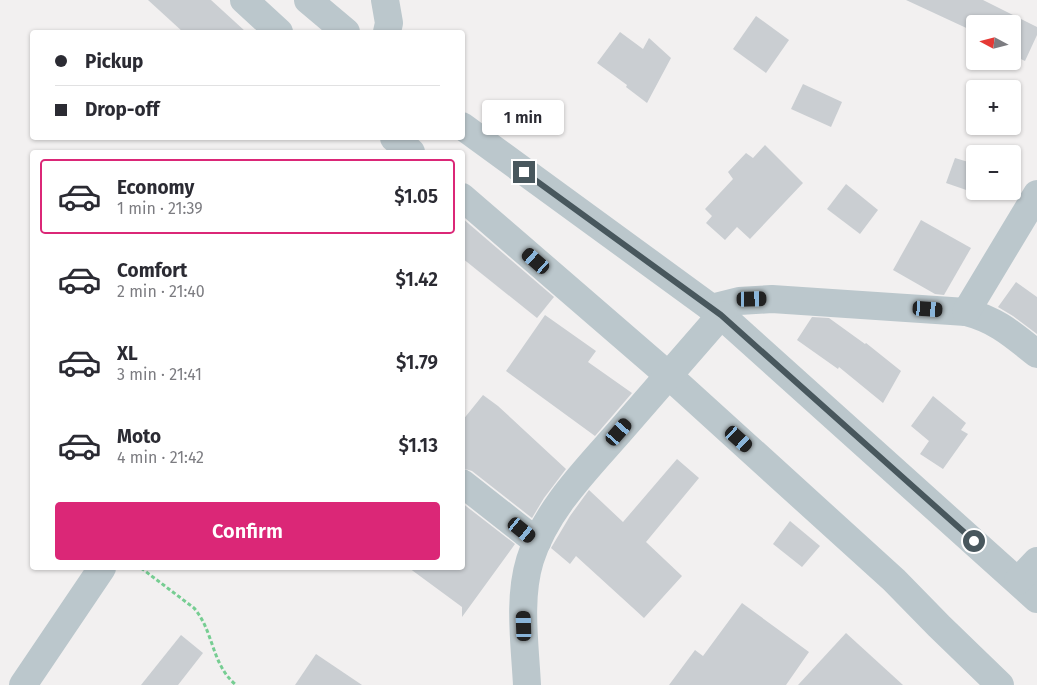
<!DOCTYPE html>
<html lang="en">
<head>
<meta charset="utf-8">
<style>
	:root { --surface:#fff; --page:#f7f7f7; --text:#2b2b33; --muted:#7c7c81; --line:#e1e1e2; --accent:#db2777 }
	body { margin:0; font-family:"Fira Sans",sans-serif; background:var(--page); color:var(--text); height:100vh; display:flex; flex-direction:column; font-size:19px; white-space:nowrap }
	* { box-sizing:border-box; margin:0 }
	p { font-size:16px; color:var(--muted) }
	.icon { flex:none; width:28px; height:28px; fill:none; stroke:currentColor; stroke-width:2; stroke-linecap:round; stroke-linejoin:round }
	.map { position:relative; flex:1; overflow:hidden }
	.details { position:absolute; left:30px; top:150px; width:435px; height:420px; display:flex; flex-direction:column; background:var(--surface); border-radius:5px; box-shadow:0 1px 4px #0004 }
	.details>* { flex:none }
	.guide { position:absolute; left:30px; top:30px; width:435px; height:110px; border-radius:5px; box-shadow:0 1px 4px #0004; display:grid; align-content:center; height:110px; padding:0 25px; background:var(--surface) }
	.needle { width:32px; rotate:277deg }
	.buttons { position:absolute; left:966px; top:15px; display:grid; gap:10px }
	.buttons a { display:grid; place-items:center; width:55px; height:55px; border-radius:5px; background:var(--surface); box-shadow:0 1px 4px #0004; font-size:25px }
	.end { position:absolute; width:22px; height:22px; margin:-11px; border:6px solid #48575d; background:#fff; box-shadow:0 0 0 2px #fff }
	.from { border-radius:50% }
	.bubble { position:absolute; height:35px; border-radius:5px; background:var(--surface); box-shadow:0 1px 4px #0004; font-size:16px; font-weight:600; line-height:35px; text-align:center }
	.car { position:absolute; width:15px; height:30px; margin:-15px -8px; border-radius:6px; box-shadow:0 0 4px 1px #0007; background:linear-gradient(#222 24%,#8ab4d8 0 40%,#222 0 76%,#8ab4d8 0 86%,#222 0) }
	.guide b { display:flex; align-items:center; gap:18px; height:48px; font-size:19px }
	.guide b+b { border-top:1px solid var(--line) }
	.guide i { width:12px; height:12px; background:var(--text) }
	ul { padding:9px 0 0; list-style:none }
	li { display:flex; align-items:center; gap:15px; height:75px; margin:0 10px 8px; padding:0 15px; border:2px solid transparent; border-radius:5px }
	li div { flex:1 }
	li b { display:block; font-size:19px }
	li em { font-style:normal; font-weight:600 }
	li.selected { border-color:var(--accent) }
	li>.icon { width:45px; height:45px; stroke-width:1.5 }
	.cta { display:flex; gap:10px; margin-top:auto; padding:10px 25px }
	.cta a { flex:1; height:58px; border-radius:5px; background:var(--accent); color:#fff; font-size:20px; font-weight:600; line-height:58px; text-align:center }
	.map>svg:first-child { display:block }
	.building { fill:#caced2 }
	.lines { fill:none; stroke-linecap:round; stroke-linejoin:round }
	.path { stroke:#76cd92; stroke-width:3; stroke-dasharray:4 2.5; stroke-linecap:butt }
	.minor { stroke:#bbc7cc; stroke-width:28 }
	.route { stroke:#48575d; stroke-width:6 }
</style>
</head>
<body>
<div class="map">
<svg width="1037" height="685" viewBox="0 0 1037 685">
	<rect width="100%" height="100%" fill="#f2f0f0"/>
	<g class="building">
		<polygon points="148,0 211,0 246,32 183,32"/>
		<polygon points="906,0 983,0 1037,27 1037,35 1025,61 1012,55 1012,24 975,24 975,37 973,36 975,32"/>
		<polygon points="756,16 789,40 766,73 733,49"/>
		<polygon points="620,32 643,49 649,38 671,58 647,103 626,87 627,85 597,63"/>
		<polygon points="803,84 842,102 831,127 791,109"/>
		<polygon points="765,145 803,183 750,239 737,227 725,240 706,223 712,216 705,209 733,179 728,172 746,153 753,158"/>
		<polygon points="955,158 975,164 975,193 946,183"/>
		<polygon points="846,184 878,210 860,234 827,209"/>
		<polygon points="462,218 554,297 537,318 462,258"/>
		<polygon points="921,220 971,248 944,295 935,294 893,270"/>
		<polygon points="1016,282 1037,297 1037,334 1013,316 998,307"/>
		<polygon points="545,315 596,351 588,362 632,393 595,436 506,371"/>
		<polygon points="812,317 829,318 865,344 866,343 901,371 883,403 839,367 838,369 797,340"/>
		<polygon points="483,395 498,406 566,469 544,498 532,518 472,471 462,468 462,421"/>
		<polygon points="933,396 966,423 961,430 968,434 943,469 920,454 929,441 911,426"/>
		<polygon points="677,459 699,478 646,542 682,576 644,618 576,556 570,564 551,548 570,516 589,490 623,522"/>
		<polygon points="462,503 515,544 462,617 462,607 409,568 462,568"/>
		<polygon points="790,521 820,546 802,567 773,544"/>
		<polygon points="742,603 809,652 786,685 669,685 695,650 703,656"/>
		<polygon points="846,633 903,685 798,685"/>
		<polygon points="181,635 203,653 178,685 141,685"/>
		<polygon points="316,654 362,685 295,685"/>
	</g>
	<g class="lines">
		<path class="path" d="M141 568 194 608C214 631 211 664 236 685"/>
		<g class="minor">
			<polyline points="244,0 279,32"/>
			<polyline points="308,0 346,32"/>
			<polyline points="385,0 389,23 387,32"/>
			<polyline points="462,126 721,315 1037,599"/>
			<polyline points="394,138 411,152"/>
			<polyline points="462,197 668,375 894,580 939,626 1000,685"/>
			<path d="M711 308 739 301 772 299 966 312C997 320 1013 335 1037 354"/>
			<polyline points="966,312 1037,194"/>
			<polyline points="462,483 537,542"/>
			<polyline points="1018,581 1037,561"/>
			<polyline points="23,685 102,568"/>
			<path d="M527 685C525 645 518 599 530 560 546 509 587 469 621 430 654 392 688 353 721 315"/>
		</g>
	</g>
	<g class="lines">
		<polyline class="route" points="524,172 721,315 974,541"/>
	</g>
</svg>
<div class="buttons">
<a><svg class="needle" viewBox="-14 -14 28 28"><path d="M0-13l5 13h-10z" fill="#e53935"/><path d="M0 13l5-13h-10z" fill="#7c7c81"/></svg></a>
<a>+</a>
<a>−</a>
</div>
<i class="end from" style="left:974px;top:541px"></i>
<i class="end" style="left:524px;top:172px"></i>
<div class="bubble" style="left:482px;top:100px;width:82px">1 min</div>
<i class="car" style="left:536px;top:261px;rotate:311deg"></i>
<i class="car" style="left:752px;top:299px;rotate:89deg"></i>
<i class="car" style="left:928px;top:309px;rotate:94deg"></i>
<i class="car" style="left:619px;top:432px;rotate:41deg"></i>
<i class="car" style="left:739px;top:439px;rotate:132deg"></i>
<i class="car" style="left:522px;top:530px;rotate:129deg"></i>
<i class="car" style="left:524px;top:626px;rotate:358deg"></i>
<div class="guide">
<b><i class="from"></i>Pickup</b>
<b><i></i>Drop-off</b>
</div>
<section class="details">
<ul>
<li class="selected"><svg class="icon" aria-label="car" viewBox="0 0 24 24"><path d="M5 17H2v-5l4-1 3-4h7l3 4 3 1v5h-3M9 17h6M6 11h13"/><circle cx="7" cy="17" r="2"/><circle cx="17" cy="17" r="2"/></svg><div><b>Economy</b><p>1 min · 21:39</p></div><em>$1.05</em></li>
<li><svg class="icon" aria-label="car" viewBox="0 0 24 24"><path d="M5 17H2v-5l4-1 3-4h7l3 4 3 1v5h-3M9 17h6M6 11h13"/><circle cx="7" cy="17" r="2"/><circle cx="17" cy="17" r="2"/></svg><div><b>Comfort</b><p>2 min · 21:40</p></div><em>$1.42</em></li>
<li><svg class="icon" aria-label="car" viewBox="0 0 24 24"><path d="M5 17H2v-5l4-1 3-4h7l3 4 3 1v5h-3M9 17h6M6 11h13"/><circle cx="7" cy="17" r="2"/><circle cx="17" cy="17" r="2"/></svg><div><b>XL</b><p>3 min · 21:41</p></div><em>$1.79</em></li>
<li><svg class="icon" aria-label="car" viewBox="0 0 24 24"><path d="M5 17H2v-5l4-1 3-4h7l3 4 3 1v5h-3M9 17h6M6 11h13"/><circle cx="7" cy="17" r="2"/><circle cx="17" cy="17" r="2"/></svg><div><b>Moto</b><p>4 min · 21:42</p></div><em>$1.13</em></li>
</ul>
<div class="cta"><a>Confirm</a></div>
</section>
</div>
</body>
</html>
